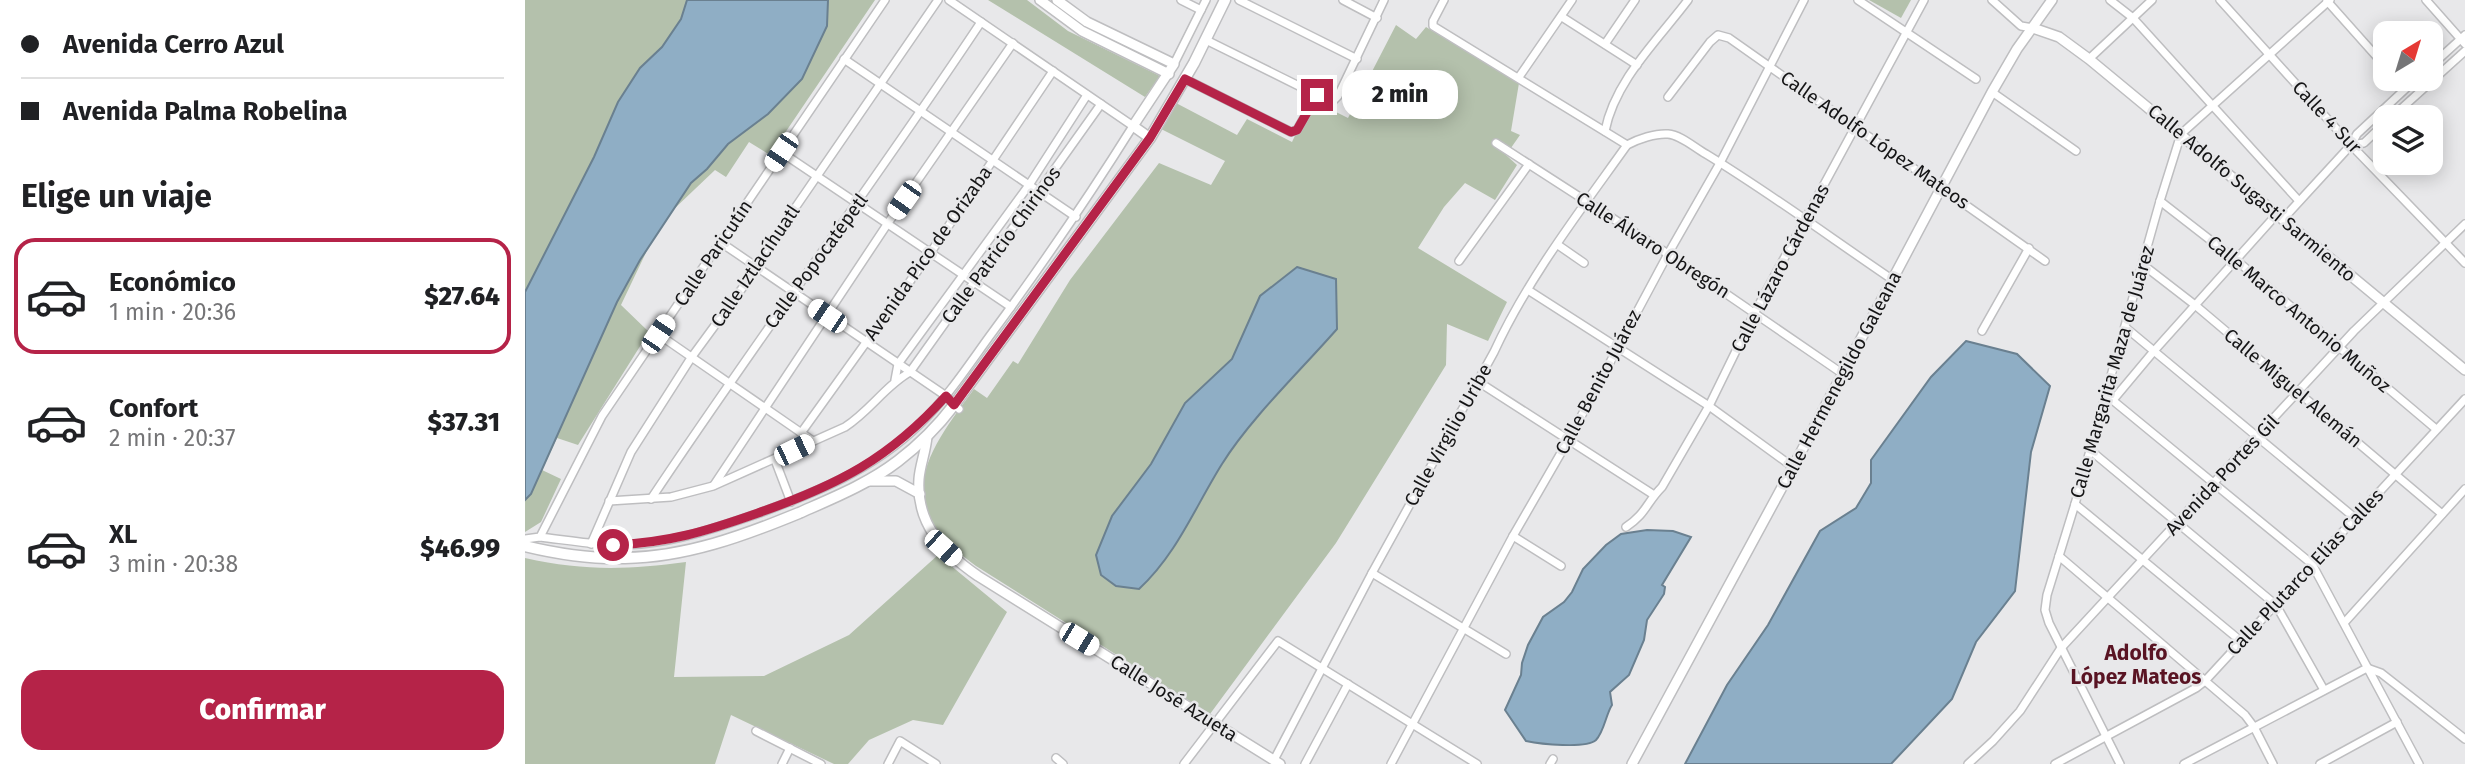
<!DOCTYPE html>
<html lang="es">
<head>
<meta charset="utf-8">
<style>
	:root { --surface:#fff; --page:#f2f2f2; --text:#202124; --muted:#757577; --line:#e0e0e0; --accent:#b52348 }
	body { margin:0; font-family:"Fira Sans",sans-serif; background:var(--page); color:var(--text); height:100vh; display:flex; flex-direction:column; font-size:26px; white-space:nowrap }
	* { box-sizing:border-box; margin:0 }
	p { font-size:23px; color:var(--muted) }
	.icon { flex:none; width:38px; height:38px; fill:none; stroke:currentColor; stroke-width:2; stroke-linecap:round; stroke-linejoin:round }
	.map { position:relative; flex:1; overflow:hidden }
	.drawer { display:flex; flex-direction:column; background:var(--surface); width:525px }
	.drawer>* { flex:none }
	.hud { display:grid; align-content:center; height:154px; padding:0 21px; background:var(--surface) }
	.needle { width:46px; rotate:38deg }
	.fabs { position:absolute; left:1848px; top:21px; display:grid; gap:14px }
	.fabs a { display:grid; place-items:center; width:70px; height:70px; border-radius:14px; background:var(--surface); box-shadow:0 4px 18px #0003; font-size:35px }
	.end { position:absolute; width:32px; height:32px; margin:-16px; border:9px solid #b52348; background:#fff; box-shadow:0 0 0 4px #fff }
	.from { border-radius:50% }
	.bubble { position:absolute; height:49px; border-radius:21px; background:var(--surface); box-shadow:0 4px 18px #0003; font-size:23px; font-weight:800; line-height:49px; text-align:center }
	.car { position:absolute; width:21px; height:42px; margin:-21px -10px; border-radius:9px; box-shadow:0 0 5px 2px #0007; background:linear-gradient(#fff 24%,#345 0 40%,#fff 0 76%,#345 0 86%,#fff 0) }
	.hud b { display:flex; align-items:center; gap:24px; height:66px; font-size:26px }
	.hud b+b { border-top:2px solid var(--line) }
	.hud i { width:18px; height:18px; background:var(--text) }
	ul { padding:0; list-style:none }
	li { display:flex; align-items:center; gap:21px; height:116px; margin:0 14px 10px; padding:0 7px; border:4px solid transparent; border-radius:21px }
	li div { flex:1 }
	li b { display:block; font-size:26px }
	li em { font-style:normal; font-weight:800 }
	li.current { border-color:var(--accent) }
	li>.icon { width:63px; height:63px; stroke-width:1.5 }
	h2 { padding:0 21px; font-size:32px; line-height:84px }
	.button { display:flex; gap:14px; margin-top:auto; padding:14px 21px }
	.button a { flex:1; height:80px; border-radius:21px; background:var(--accent); color:#fff; font-size:28px; font-weight:800; line-height:80px; text-align:center }
	main { display:flex; flex:1; min-height:0 }
	.map>svg:first-child { display:block }
	.green { fill:#b4c1ac }
	.water { fill:#8faec5; stroke:#6a8090; stroke-width:2 }
	.lines { fill:none; stroke-linecap:round; stroke-linejoin:round }
	.minor-casing { stroke:#bebec0; stroke-width:10 }
	.tertiary-casing { stroke:#bebec0; stroke-width:12 }
	.secondary-casing { stroke:#bebec0; stroke-width:13 }
	.minor { stroke:#fff; stroke-width:7 }
	.tertiary { stroke:#fff; stroke-width:9 }
	.secondary { stroke:#fff; stroke-width:10 }
	.route { stroke:#b52348; stroke-width:9 }
	.labels { text-anchor:middle; dominant-baseline:central; stroke-width:5; stroke-linejoin:round; paint-order:stroke }
	.street-label { font-size:19px; fill:#151516; stroke:#e8e8ea }
	.neighbourhood-label { font-size:21px; font-weight:bold; fill:#591423; stroke:#e8e8ea }
</style>
</head>
<body>
<main>
<section class="drawer">
<div class="hud">
<b><i class="from"></i>Avenida Cerro Azul</b>
<b><i></i>Avenida Palma Robelina</b>
</div>
<h2>Elige un viaje</h2>
<ul>
<li class="current"><svg class="icon" aria-label="car" viewBox="0 0 24 24"><path d="M5 17H2v-5l4-1 3-4h7l3 4 3 1v5h-3M9 17h6M6 11h13"/><circle cx="7" cy="17" r="2"/><circle cx="17" cy="17" r="2"/></svg><div><b>Económico</b><p>1 min · 20:36</p></div><em>$27.64</em></li>
<li><svg class="icon" aria-label="car" viewBox="0 0 24 24"><path d="M5 17H2v-5l4-1 3-4h7l3 4 3 1v5h-3M9 17h6M6 11h13"/><circle cx="7" cy="17" r="2"/><circle cx="17" cy="17" r="2"/></svg><div><b>Confort</b><p>2 min · 20:37</p></div><em>$37.31</em></li>
<li><svg class="icon" aria-label="car" viewBox="0 0 24 24"><path d="M5 17H2v-5l4-1 3-4h7l3 4 3 1v5h-3M9 17h6M6 11h13"/><circle cx="7" cy="17" r="2"/><circle cx="17" cy="17" r="2"/></svg><div><b>XL</b><p>3 min · 20:38</p></div><em>$46.99</em></li>
</ul>
<div class="button"><a>Confirmar</a></div>
</section>
<div class="map">
<svg width="1940" height="764" viewBox="0 0 1940 764">
	<rect width="100%" height="100%" fill="#e8e8ea"/>
	<g class="green">
		<polygon points="0,0 350,0 245,155 224,142 201,177 190,170 149,209 163,186 146,200 96,305 124,332 53,445 32,438 17,470 36,479 16,522 0,532"/>
		<polygon points="463,0 502,0 543,31 635,76 620,97"/>
		<polygon points="1344,0 1386,0 1376,18"/>
		<path d="M871 25 891 39 901 27 994 83 986 131 995 135 981 155 992 165 970 200 940 183 919 207 893 248 982 302 963 341 922 324 921 365 811 543 685 714 451 566C437 555 421 545 410 531 375 481 421 428 449 389L462 398 488 361 493 364 545 280 634 163 686 185 700 161 636 129 651 103 712 135 722 119 767 142 787 100 823 118Z"/>
		<path d="M413 555 482 612 418 725 388 720 344 740 323 764H309L206 715 190 764H0V558C58 571 102 570 161 562L149 677 239 676 324 635Z"/>
	</g>
	<g class="water">
		<polygon points="162,0 303,0 302,26 277,79 243,114 203,144 182,169 166,183 115,260 92,302 6,494 0,500 0,292 69,157 93,102 115,68 137,47 156,19"/>
		<path d="M772 267 811 279 812 329C776 370 725 419 697 464 670 507 652 554 614 589L591 586 576 575 571 555 587 516 626 464 660 403 707 359 735 296Z"/>
		<polygon points="1441,341 1492,354 1525,386 1506,452 1490,591 1451,642 1427,699 1366,764 1160,764 1202,685 1243,625 1295,531 1331,508 1346,483 1346,460 1406,377"/>
		<path d="M1122 530 1148 531 1166 537 1137 585 1140 587 1139 594 1122 620 1119 640 1104 675 1085 692 1087 705C1081 714 1079 732 1071 740 1061 749 1015 744 1001 741L980 710 996 675 997 663 1003 645 1018 617 1039 602 1047 592 1058 569 1081 545 1096 534Z"/>
	</g>
	<g class="lines">
		<g class="minor-casing">
			<g id="minor">
				<polyline points="656,0 676,10"/>
				<polyline points="714,0 832,59"/>
				<polyline points="818,0 852,18"/>
				<polyline points="919,0 908,21 908,26 1102,145"/>
				<polyline points="1333,0 1451,79"/>
				<polyline points="1467,0 1496,26 1508,28"/>
				<polyline points="1585,0 1608,18 1774,201"/>
				<polyline points="1695,0 1826,145 1940,263"/>
				<polyline points="1901,0 1940,44"/>
				<polyline points="1802,1 1860,66"/>
				<polyline points="1037,17 1112,65"/>
				<polyline points="681,40 792,95 809,100 813,96 859,0"/>
				<polyline points="1080,44 1110,0"/>
				<polyline points="319,59 551,217"/>
				<polyline points="1564,59 1627,0"/>
				<polyline points="649,64 681,0"/>
				<polyline points="1906,66 1940,35"/>
				<polyline points="994,77 1047,0"/>
				<polyline points="660,79 766,132 772,130 792,95"/>
				<polyline points="1872,79 1880,88"/>
				<polyline points="1467,92 1551,151"/>
				<polyline points="1143,97 1185,42 1193,35 1204,38 1520,261"/>
				<polyline points="1867,117 1940,51"/>
				<path d="M1080 131C1090 80 1133 40 1163 0"/>
				<polyline points="971,143 1143,254 1318,374"/>
				<polyline points="1826,145 1839,143 1860,123"/>
				<polyline points="256,152 486,307"/>
				<polyline points="1635,201 1711,260 1911,429"/>
				<polyline points="1758,219 1826,145 1832,134 1891,79"/>
				<polyline points="195,242 421,396 434,409"/>
				<polyline points="1033,245 1059,263"/>
				<polyline points="934,261 1004,164"/>
				<polyline points="1617,264 1670,305 1917,514"/>
				<polyline points="1003,290 1184,406 1268,467"/>
				<polyline points="1600,327 1830,518"/>
				<polyline points="1457,331 1504,248"/>
				<polyline points="133,334 288,441"/>
				<polyline points="370,380 373,364 504,185 562,95"/>
				<polyline points="952,381 1129,495"/>
				<polyline points="1580,394 1787,564 1894,764"/>
				<polyline points="1588,400 1629,351 1752,214"/>
				<polyline points="276,433 406,252 528,71"/>
				<polyline points="1565,450 1751,605 1799,690"/>
				<polyline points="250,460 266,502"/>
				<polyline points="189,485 363,223 488,43"/>
				<path d="M126 499C233 338 349 183 456 22"/>
				<path d="M84 501 146 497 188 486 320 427C345 411 360 386 385 372L576 104"/>
				<polyline points="1550,504 1717,642"/>
				<path d="M1101 527C1121 514 1121 503 1137 487L1184 406 1230 312 1399 0"/>
				<polyline points="988,536 1036,566"/>
				<path d="M15 537C49 541 82 547 116 544 156 540 191 528 229 515 290 493 348 470 395 424 422 398 443 366 464 337 515 268 563 198 608 126L424 0"/>
				<polyline points="0,539 15,537 77,416 360,0"/>
				<polyline points="66,544 106,452 166,358 232,268 259,224 413,0"/>
				<polyline points="1534,556 1720,715 1729,727 1748,764"/>
				<polyline points="847,573 981,654"/>
				<polyline points="1820,622 1940,489"/>
				<polyline points="231,731 296,764"/>
				<polyline points="531,758 538,764"/>
				<path d="M749 760 847 573 969 352C1003 278 1055 211 1102 145 1113 139 1131 133 1143 134 1156 135 1170 148 1181 154 1245 193 1306 238 1368 280"/>
				<polyline points="257,764 265,748"/>
				<polyline points="363,764 375,741 411,764"/>
				<polyline points="659,764 753,641 952,764"/>
				<polyline points="780,764 823,684"/>
				<polyline points="866,764 988,536 1044,439 1143,254 1195,163 1279,0"/>
				<polyline points="1025,764 1028,759"/>
				<polyline points="1443,764 1468,741 1495,711 1536,648 1829,331 1940,224"/>
				<polyline points="1530,764 1671,688 1680,681 1940,399"/>
				<polyline points="1595,764 1524,623 1520,610 1522,595 1550,504 1635,201 1656,134 1805,0"/>
				<polyline points="1659,764 1842,668 1856,673 1940,739"/>
				<polyline points="1795,764 1872,722"/>
			</g>
		</g>
		<g class="tertiary-casing">
			<g id="tertiary">
				<polyline points="515,0 557,31 644,74"/>
				<polyline points="532,0 562,22 649,64 608,126 625,138"/>
				<polyline points="1508,28 1534,37 1564,59 1940,370"/>
				<path d="M402 436C401 451 395 465 394 479 391 524 418 552 453 576L755 764"/>
				<polyline points="342,481 371,481 395,494"/>
				<polyline points="1107,764 1268,467 1467,92 1492,49 1527,0"/>
			</g>
		</g>
		<g class="secondary-casing">
			<path id="secondary" d="M0 546C33 554 66 559 100 558 161 557 218 536 274 513 308 498 343 484 373 461 394 445 413 426 429 405L625 138 669 63 700 0"/>
		</g>
		<use href="#minor" class="minor"/>
		<use href="#tertiary" class="tertiary"/>
		<use href="#secondary" class="secondary"/>
	</g>
	<g class="lines">
		<path class="route" d="M88 545C143 543 182 531 233 513 313 485 364 459 421 396L429 405 625 138 660 79 766 132 772 130 792 95"/>
	</g>
	<g class="labels">
		<g class="street-label">
			<text transform="translate(1802 117) rotate(47)">Calle 4 Sur</text>
			<text transform="translate(1350 140) rotate(35)">Calle Adolfo López Mateos</text>
			<text transform="translate(1727 193) rotate(40)">Calle Adolfo Sugasti Sarmiento</text>
			<text transform="translate(476 245) rotate(-54)">Calle Patricio Chirinos</text>
			<text transform="translate(1128 245) rotate(33)">Calle Álvaro Obregón</text>
			<text transform="translate(188 253) rotate(-56)">Calle Paricutín</text>
			<text transform="translate(403 253) rotate(-55)">Avenida Pico de Orizaba</text>
			<text transform="translate(291 261) rotate(-54)">Calle Popocatépetl</text>
			<text transform="translate(230 266) rotate(-56)">Calle Iztlacíhuatl</text>
			<text transform="translate(1255 268) rotate(-62)">Calle Lázaro Cárdenas</text>
			<text transform="translate(1774 314) rotate(40)">Calle Marco Antonio Muñoz</text>
			<text transform="translate(1587 372) rotate(-74)">Calle Margarita Maza de Juárez</text>
			<text transform="translate(1314 380) rotate(-62)">Calle Hermenegildo Galeana</text>
			<text transform="translate(1073 382) rotate(-62)">Calle Benito Juárez</text>
			<text transform="translate(1768 388) rotate(40)">Calle Miguel Alemán</text>
			<text transform="translate(923 435) rotate(-61)">Calle Virgilio Uribe</text>
			<text transform="translate(1697 475) rotate(-47)">Avenida Portes Gil</text>
			<text transform="translate(1780 572) rotate(-47)">Calle Plutarco Elías Calles</text>
			<text transform="translate(649 698) rotate(32)">Calle José Azueta</text>
		</g>
		<g class="neighbourhood-label">
			<text x="1611" y="653">Adolfo<tspan x="1611" dy="24">López Mateos</tspan></text>
		</g>
	</g>
</svg>
<div class="fabs">
<a><svg class="needle" viewBox="-14 -14 28 28"><path d="M0-13l5 13h-10z" fill="#e53935"/><path d="M0 13l5-13h-10z" fill="#757577"/></svg></a>
<a><svg class="icon" aria-label="layers" viewBox="0 0 24 24"><path d="M12 4l9 5-9 5-9-5zM3 14l9 5 9-5"/></svg></a>
</div>
<i class="end from" style="left:88px;top:545px"></i>
<i class="end" style="left:792px;top:95px"></i>
<div class="bubble" style="left:817px;top:70px;width:116px">2 min</div>
<i class="car" style="left:256px;top:152px;rotate:214deg"></i>
<i class="car" style="left:379px;top:200px;rotate:215deg"></i>
<i class="car" style="left:302px;top:316px;rotate:304deg"></i>
<i class="car" style="left:133px;top:334px;rotate:34deg"></i>
<i class="car" style="left:269px;top:450px;rotate:64deg"></i>
<i class="car" style="left:418px;top:548px;rotate:132deg"></i>
<i class="car" style="left:554px;top:639px;rotate:121deg"></i>
</div>
</main>
</body>
</html>
